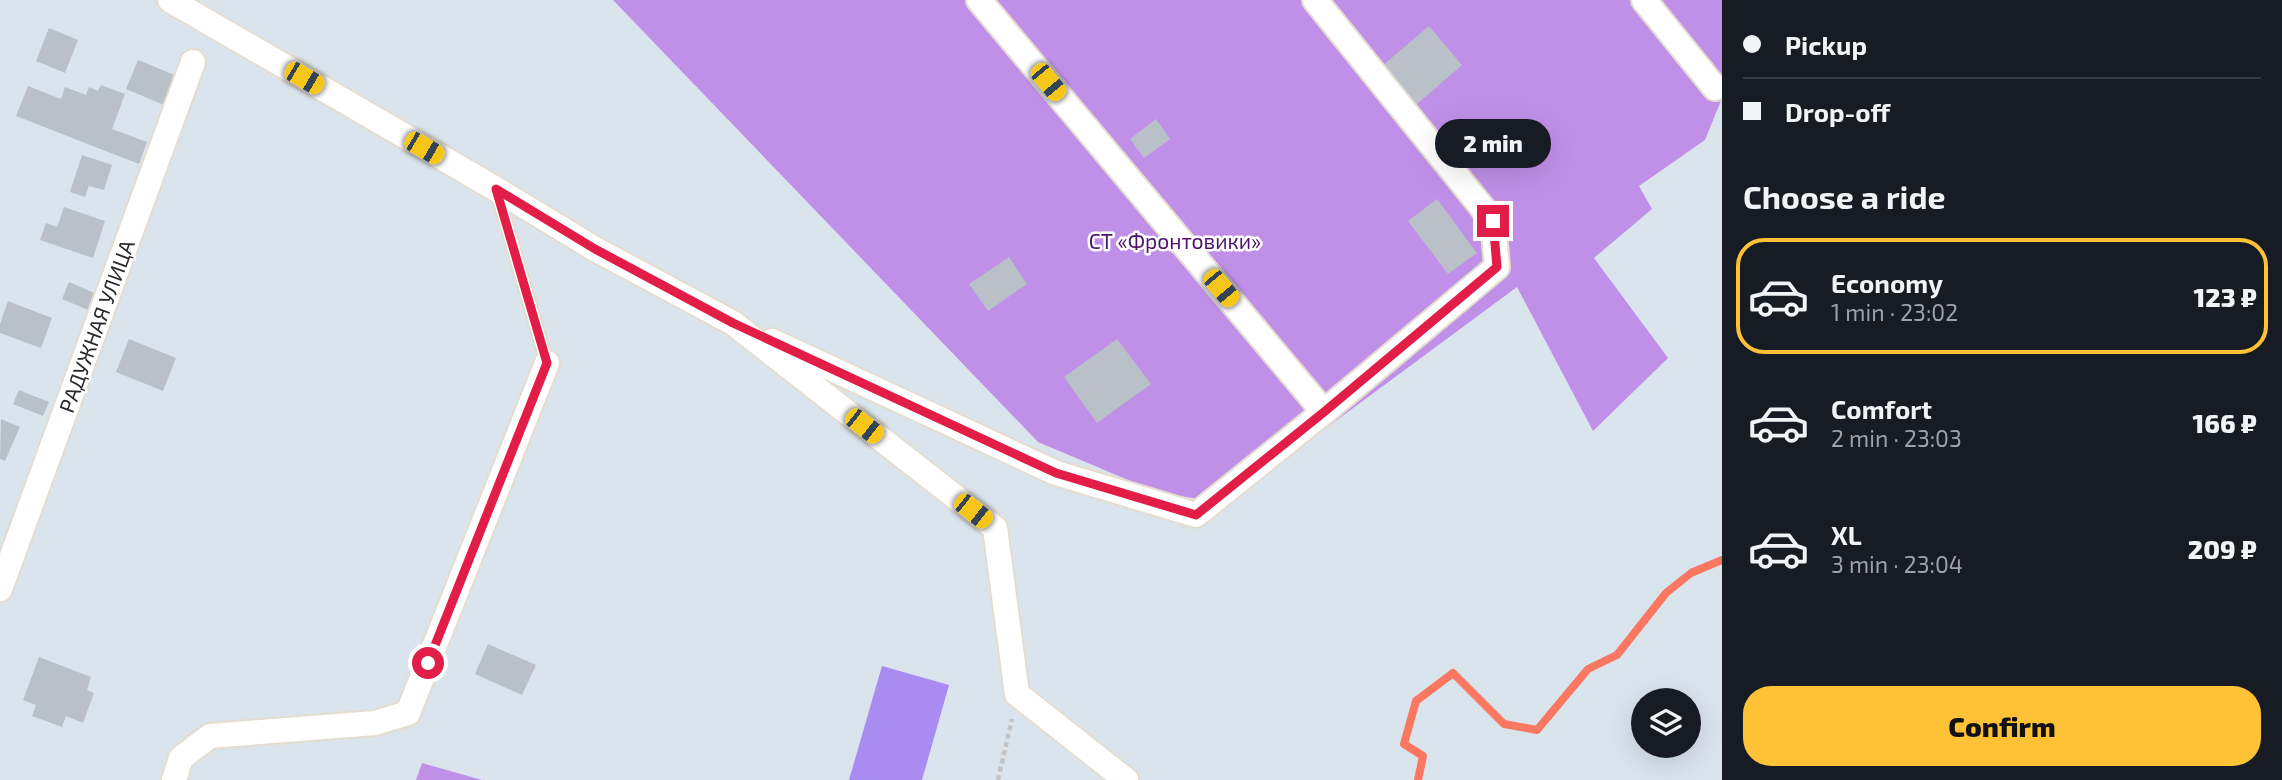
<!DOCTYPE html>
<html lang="en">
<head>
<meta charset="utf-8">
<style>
	:root { --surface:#171b24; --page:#242831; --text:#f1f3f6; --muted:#9ea1a6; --line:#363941; --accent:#ffc135 }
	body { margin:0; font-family:"Exo 2",sans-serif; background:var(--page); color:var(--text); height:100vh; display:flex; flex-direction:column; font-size:26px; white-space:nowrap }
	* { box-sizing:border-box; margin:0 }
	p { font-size:23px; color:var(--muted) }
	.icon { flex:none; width:38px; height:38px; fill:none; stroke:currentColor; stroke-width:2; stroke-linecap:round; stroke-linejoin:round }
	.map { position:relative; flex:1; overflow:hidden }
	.drawer { display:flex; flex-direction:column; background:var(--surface); width:560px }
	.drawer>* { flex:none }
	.banner { display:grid; align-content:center; height:154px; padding:0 21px; background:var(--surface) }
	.controls { position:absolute; left:1631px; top:688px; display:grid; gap:14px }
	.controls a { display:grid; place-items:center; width:70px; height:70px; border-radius:50%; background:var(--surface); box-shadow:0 7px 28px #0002; font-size:35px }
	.end { position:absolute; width:32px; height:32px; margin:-16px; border:9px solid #e11d48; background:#fff; box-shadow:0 0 0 4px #fff }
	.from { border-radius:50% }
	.bubble { position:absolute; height:49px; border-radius:24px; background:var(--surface); box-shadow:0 7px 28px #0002; font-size:23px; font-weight:800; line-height:49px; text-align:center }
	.car { position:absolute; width:21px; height:42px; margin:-21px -10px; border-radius:9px; box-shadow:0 0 5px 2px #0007; background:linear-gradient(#f5c518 24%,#345 0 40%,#f5c518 0 76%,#345 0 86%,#f5c518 0) }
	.banner b { display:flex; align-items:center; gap:24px; height:66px; font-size:26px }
	.banner b+b { border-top:2px solid var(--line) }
	.banner i { width:18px; height:18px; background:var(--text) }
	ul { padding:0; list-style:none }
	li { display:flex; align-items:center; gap:21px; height:116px; margin:0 14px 10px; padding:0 7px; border:4px solid transparent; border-radius:28px }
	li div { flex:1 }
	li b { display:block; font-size:26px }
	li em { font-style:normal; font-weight:800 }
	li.current { border-color:var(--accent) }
	li>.icon { width:63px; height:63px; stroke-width:1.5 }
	h2 { padding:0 21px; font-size:32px; line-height:84px }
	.button { display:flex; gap:14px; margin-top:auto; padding:14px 21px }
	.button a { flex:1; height:80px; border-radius:28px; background:var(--accent); color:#111; font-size:28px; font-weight:800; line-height:80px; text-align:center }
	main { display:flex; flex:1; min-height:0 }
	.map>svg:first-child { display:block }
	.green { fill:#c090e9 }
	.pitch { fill:#aa8bf2 }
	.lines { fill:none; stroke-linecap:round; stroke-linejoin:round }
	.stream { stroke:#fa7862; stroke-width:8 }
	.building { fill:#b9c0c8 }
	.service-casing { stroke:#e4ddcf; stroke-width:16 }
	.minor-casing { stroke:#e4ddcf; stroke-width:28 }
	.path { stroke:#c3c3c3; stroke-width:4.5; stroke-dasharray:5 3.5; stroke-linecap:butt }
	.service { stroke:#fff; stroke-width:12 }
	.minor { stroke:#fff; stroke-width:24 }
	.route { stroke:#e11d48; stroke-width:9 }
	.labels { text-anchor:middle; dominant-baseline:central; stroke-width:5; stroke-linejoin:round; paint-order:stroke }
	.park-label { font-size:21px; fill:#4f136d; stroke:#fff }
	.street-label { font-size:21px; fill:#292929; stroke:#fff }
</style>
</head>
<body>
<main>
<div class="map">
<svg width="1722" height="780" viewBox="0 0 1722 780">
	<rect width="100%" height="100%" fill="#dae4ed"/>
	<g class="green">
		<polygon points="613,0 1722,0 1722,98 1705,140 1639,186 1652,209 1594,258 1668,358 1593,431 1517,287 1314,437 1199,499 1159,493 1038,442"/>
		<polygon points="422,763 482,780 416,780"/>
	</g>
	<polygon class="pitch" points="882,666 949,685 922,780 849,780"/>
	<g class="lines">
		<polyline class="stream" points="1418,780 1423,756 1404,744 1416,701 1453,673 1504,724 1537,730 1588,669 1617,655 1666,593 1691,573 1722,560"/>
	</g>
	<g class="building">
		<polygon points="1429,26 1462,65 1416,105 1382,66"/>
		<polygon points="49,28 78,40 65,73 36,61"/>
		<polygon points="138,60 177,76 164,105 126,89"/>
		<polygon points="101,85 125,94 112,129 147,142 139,164 16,116 28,86 61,99 65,87 86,95 89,87 98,91"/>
		<polygon points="1156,119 1170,139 1144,158 1130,139"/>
		<polygon points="82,155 112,165 104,190 89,186 85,197 70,192"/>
		<polygon points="1437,199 1477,253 1448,274 1408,221"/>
		<polygon points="64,207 105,221 93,258 40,240 46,223 57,227"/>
		<polygon points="1009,257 1027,284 988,311 969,284"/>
		<polygon points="69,282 99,295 93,312 62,299"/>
		<polygon points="8,301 52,318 41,348 0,333 0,324"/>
		<polygon points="129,339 176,358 163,391 116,372"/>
		<polygon points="1117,339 1151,384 1097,423 1064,377"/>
		<polygon points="19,390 49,402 43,416 13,404"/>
		<polygon points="1,419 20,427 5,461 0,459"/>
		<polygon points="488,644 536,665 522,695 475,674"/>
		<polygon points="39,657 91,677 87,690 94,693 83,723 66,716 62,727 32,716 36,705 23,700"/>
	</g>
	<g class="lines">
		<g class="service-casing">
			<polyline id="service" points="497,192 547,363"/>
		</g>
		<g class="minor-casing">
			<g id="minor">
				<polyline points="170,0 496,189 595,249 733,323 995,528 1017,694 1126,780"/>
				<polyline points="979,0 1324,412"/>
				<polyline points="1644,0 1715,88"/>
				<polyline points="772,341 1056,473 1196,515 1324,412 1497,267 1493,221 1315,0"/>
				<polyline points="0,589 193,62"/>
				<polyline points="174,780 181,758 210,736 375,723 408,713 547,363"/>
			</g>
		</g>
		<polyline class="path" points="998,780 1012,719"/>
		<use href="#service" class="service"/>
		<use href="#minor" class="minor"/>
	</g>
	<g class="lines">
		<polyline class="route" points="428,663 547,363 496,189 595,249 733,323 957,427 1056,473 1196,515 1324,412 1497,267 1493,221"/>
	</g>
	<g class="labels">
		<g class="park-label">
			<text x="1175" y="240">СТ «Фронтовики»</text>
		</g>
		<g class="street-label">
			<text transform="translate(96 326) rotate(-70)">РАДУЖНАЯ УЛИЦА</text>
		</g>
	</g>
</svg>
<div class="controls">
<a><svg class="icon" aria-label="layers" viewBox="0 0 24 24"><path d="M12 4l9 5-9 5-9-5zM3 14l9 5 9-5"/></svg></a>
</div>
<i class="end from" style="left:428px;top:663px"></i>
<i class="end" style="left:1493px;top:221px"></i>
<div class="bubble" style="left:1435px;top:119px;width:116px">2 min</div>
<i class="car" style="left:304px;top:78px;rotate:120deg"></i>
<i class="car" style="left:1048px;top:82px;rotate:140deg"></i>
<i class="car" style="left:424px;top:148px;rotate:120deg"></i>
<i class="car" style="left:1221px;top:288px;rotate:140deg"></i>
<i class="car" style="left:864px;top:426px;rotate:128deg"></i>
<i class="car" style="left:973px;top:511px;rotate:128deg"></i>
</div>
<section class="drawer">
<div class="banner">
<b><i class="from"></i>Pickup</b>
<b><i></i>Drop-off</b>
</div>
<h2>Choose a ride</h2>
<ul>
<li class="current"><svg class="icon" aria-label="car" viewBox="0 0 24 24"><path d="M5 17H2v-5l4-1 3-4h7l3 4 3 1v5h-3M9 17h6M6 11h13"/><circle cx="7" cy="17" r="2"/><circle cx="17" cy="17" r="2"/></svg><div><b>Economy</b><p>1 min · 23:02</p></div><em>123 ₽</em></li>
<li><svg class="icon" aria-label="car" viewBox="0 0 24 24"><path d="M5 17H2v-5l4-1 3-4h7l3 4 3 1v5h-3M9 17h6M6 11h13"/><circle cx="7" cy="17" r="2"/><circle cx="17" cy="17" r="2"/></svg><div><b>Comfort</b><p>2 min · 23:03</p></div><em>166 ₽</em></li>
<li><svg class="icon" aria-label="car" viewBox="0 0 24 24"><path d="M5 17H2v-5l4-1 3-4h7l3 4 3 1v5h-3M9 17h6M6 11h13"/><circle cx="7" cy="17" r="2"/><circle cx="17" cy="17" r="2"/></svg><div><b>XL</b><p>3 min · 23:04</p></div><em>209 ₽</em></li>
</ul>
<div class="button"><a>Confirm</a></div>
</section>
</main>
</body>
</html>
